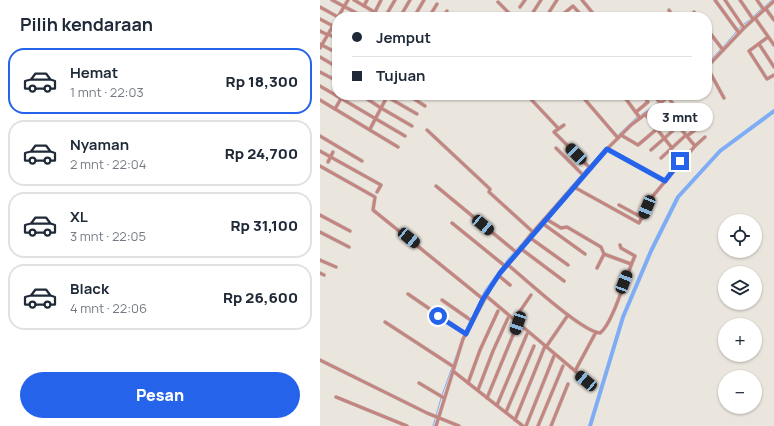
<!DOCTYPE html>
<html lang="id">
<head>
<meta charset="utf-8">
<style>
	:root { --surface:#fff; --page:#f6f6f7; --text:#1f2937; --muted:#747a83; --line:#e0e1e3; --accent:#2563eb }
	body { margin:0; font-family:Manrope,sans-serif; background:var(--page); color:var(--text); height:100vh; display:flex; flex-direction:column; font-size:15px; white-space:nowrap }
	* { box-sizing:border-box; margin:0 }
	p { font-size:13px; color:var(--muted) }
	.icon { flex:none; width:22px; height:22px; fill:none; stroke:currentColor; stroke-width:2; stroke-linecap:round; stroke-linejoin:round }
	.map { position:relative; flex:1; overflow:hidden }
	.side { display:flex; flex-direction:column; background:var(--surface); width:320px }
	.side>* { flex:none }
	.top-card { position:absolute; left:12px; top:12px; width:380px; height:88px; border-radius:16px; box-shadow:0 1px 3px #0004; display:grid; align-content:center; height:88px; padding:0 20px; background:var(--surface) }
	.tools { position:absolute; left:398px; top:214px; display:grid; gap:8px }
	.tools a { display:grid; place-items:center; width:44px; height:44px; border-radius:50%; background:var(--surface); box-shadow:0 1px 3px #0004; font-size:20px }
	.end { position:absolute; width:18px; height:18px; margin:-9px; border:5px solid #2563eb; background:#fff; box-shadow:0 0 0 2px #fff }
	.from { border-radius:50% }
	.bubble { position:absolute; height:28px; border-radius:14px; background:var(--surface); box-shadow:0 1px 3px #0004; font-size:13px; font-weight:800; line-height:28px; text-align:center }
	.car { position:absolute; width:12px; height:24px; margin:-12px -6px; border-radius:5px; box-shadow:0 0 3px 1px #0007; background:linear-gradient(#222 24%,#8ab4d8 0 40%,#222 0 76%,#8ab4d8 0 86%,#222 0) }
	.top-card b { display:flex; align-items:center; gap:14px; height:38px; font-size:15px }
	.top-card b+b { border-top:1px solid var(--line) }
	.top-card i { width:10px; height:10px; background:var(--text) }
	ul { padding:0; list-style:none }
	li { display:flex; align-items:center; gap:12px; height:66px; margin:0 8px 6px; padding:0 12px; border:2px solid var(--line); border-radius:16px }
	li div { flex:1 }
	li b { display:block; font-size:15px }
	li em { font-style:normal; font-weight:800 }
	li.current { border-color:var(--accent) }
	li>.icon { width:36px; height:36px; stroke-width:1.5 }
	h2 { padding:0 20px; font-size:18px; line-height:48px }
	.action { display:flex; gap:8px; margin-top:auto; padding:8px 20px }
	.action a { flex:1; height:46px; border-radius:24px; background:var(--accent); color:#fff; font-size:16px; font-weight:800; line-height:46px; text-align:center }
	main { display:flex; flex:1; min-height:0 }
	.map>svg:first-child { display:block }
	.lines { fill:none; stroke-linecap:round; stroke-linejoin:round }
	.stream { stroke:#7fadf5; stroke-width:1 }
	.river { stroke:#7fadf5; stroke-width:4 }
	.street-casing { stroke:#c6c2bb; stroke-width:4 }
	.street { stroke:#c4847f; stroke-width:3 }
	.route { stroke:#2563eb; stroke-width:5 }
</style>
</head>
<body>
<main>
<section class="side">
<h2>Pilih kendaraan</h2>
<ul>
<li class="current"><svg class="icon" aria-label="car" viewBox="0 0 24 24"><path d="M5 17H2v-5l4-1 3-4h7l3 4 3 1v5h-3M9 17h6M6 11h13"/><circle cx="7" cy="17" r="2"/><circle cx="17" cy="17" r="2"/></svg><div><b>Hemat</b><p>1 mnt · 22:03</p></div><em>Rp 18,300</em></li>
<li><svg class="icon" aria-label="car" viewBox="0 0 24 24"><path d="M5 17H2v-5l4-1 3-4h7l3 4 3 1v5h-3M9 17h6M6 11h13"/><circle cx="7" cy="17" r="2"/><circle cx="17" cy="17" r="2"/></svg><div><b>Nyaman</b><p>2 mnt · 22:04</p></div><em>Rp 24,700</em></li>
<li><svg class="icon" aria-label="car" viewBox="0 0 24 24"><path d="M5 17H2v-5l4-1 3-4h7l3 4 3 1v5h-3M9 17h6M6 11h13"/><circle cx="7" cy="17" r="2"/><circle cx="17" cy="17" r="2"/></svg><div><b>XL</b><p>3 mnt · 22:05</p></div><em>Rp 31,100</em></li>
<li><svg class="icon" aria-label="car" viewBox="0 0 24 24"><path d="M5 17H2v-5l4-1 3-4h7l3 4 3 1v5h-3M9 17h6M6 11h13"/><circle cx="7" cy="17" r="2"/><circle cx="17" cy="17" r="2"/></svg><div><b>Black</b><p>4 mnt · 22:06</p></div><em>Rp 26,600</em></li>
</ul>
<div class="action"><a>Pesan</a></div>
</section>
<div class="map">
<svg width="454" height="426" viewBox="0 0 454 426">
	<rect width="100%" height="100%" fill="#eae5dd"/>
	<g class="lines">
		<g class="stream">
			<polyline points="444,7 452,0"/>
			<polyline points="434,16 441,9"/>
			<polyline points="424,24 431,19"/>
			<polyline points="418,29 421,27"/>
			<polyline points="403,47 416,32"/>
			<polyline points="388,63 400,50"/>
			<polyline points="340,101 348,95"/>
			<polyline points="321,115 337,103"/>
			<polyline points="298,135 317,117"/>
			<polyline points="270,165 296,138"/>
			<polyline points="151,319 165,290 188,259 267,168"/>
			<polyline points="145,331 150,321"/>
			<polyline points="122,395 144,334"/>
			<polyline points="113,426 121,398"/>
		</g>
		<polyline class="river" points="270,426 303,317 331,251 358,197 400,151 454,111"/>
		<g class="street-casing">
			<g id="street">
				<polyline points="12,0 44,17"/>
				<polyline points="34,0 63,17"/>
				<polyline points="262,0 276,17"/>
				<polyline points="395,0 419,33"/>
				<polyline points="405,0 424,28"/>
				<polyline points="420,0 433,19"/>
				<polyline points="437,0 444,10"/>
				<polyline points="178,2 193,17"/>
				<polyline points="44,6 47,0"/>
				<polyline points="0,7 18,17"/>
				<polyline points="200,7 205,0"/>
				<polyline points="446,9 454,20"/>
				<polyline points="349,10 353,17"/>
				<polyline points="55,12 61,0"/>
				<polyline points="374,12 378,17"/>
				<polyline points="18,17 28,0"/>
				<polyline points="65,17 75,0"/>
				<polyline points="80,17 90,0"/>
				<polyline points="94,17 104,0"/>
				<polyline points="109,17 117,4"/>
				<polyline points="123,17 127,11"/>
				<polyline points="210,17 221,0"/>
				<polyline points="226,17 237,0"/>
				<polyline points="243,17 242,15 253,6 263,17"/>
				<polyline points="435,18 454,45"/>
				<polyline points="0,19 13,26"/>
				<polyline points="387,29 403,50"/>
				<polyline points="0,31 8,35"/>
				<polyline points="8,34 17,39"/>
				<polyline points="448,37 429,51 447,79 454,75"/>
				<polyline points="0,44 17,53"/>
				<polyline points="439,44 454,67"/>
				<polyline points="0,48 17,19"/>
				<polyline points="0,57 17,67"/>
				<polyline points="387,67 424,28 454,1"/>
				<polyline points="387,67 404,98"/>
				<polyline points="0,72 17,81"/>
				<polyline points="0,86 85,136"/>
				<polyline points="23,95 15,109 78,147"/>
				<polyline points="41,95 61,108 50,129"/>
				<polyline points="64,95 97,114"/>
				<polyline points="68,95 61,108 92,126"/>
				<polyline points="88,95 105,106"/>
				<polyline points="207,95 238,128"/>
				<polyline points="261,95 298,138"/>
				<polyline points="303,95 320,118"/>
				<polyline points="334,95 340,103"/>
				<polyline points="348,97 358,111 351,117 375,146 385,137"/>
				<polyline points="0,100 15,109"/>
				<polyline points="358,111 365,106"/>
				<polyline points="316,112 328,102 323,95"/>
				<polyline points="325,114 352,148"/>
				<polyline points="244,125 234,132 270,168"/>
				<polyline points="359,127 372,117"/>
				<polyline points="107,130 170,189 169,192 213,232"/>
				<polyline points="301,135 318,145 351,117"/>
				<polyline points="0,136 42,161"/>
				<polyline points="367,136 379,127"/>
				<polyline points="236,148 264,176"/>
				<polyline points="287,149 345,181"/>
				<polyline points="331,150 357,127"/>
				<polyline points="0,151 61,185 57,192"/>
				<polyline points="341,158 366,135"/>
				<polyline points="8,162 13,152"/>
				<polyline points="0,166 55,197 53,210 163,299"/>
				<polyline points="116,186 196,252"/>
				<polyline points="254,187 319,223 332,197 375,146"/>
				<polyline points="299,205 323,218"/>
				<polyline points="0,215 30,231"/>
				<polyline points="226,219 241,228 247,227 281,247 284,254 311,264"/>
				<polyline points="132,223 185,266"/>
				<polyline points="222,223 265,254"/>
				<polyline points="0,232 29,247"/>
				<polyline points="209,237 248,265"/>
				<polyline points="200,248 244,281"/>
				<polyline points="0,260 16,267"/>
				<path d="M187 264C204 278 262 332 280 333 293 324 307 272 315 256L301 248 300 245"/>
				<polyline points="277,268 284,254"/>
				<polyline points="0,273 4,275"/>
				<polyline points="178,275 190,285"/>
				<polyline points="88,294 146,334"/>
				<polyline points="165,295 267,381"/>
				<polyline points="122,300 152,321"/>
				<polyline points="194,320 211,295"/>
				<polyline points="65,322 134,367"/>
				<polyline points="226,347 248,315"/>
				<polyline points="0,360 107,413 139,426"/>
				<polyline points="133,371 203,426"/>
				<polyline points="255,371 276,332"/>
				<polyline points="99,383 124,398"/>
				<polyline points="148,383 160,350 178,311"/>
				<polyline points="158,390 173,351 188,318"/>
				<polyline points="16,397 87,426"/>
				<polyline points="167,398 198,323"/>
				<polyline points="177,405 207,334"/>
				<polyline points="186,412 214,346"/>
				<polyline points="195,420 225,346"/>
				<polyline points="116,426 143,339 175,280 212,233 283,153 311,125 351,95"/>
				<polyline points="206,426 234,356"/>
				<polyline points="218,426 243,366"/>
				<polyline points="231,426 248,384"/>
			</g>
		</g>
		<use href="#street" class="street"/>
	</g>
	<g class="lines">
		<polyline class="route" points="118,316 146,334 163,299 180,273 287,149 345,181 360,161"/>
	</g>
</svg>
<div class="tools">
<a><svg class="icon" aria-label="locate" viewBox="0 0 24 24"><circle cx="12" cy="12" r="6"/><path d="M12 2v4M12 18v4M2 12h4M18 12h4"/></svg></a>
<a><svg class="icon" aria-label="layers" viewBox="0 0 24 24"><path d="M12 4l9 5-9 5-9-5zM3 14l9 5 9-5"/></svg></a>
<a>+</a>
<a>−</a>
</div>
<i class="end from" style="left:118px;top:316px"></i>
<i class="end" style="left:360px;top:161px"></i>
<div class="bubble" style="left:327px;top:103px;width:66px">3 mnt</div>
<i class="car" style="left:256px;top:154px;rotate:315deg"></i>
<i class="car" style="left:327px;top:207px;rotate:202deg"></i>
<i class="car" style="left:163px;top:225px;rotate:130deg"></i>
<i class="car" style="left:89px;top:238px;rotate:129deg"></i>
<i class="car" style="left:304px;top:282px;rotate:21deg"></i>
<i class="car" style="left:198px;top:323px;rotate:199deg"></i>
<i class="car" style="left:266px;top:381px;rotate:310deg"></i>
<div class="top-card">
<b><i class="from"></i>Jemput</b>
<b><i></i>Tujuan</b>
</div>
</div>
</main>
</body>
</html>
